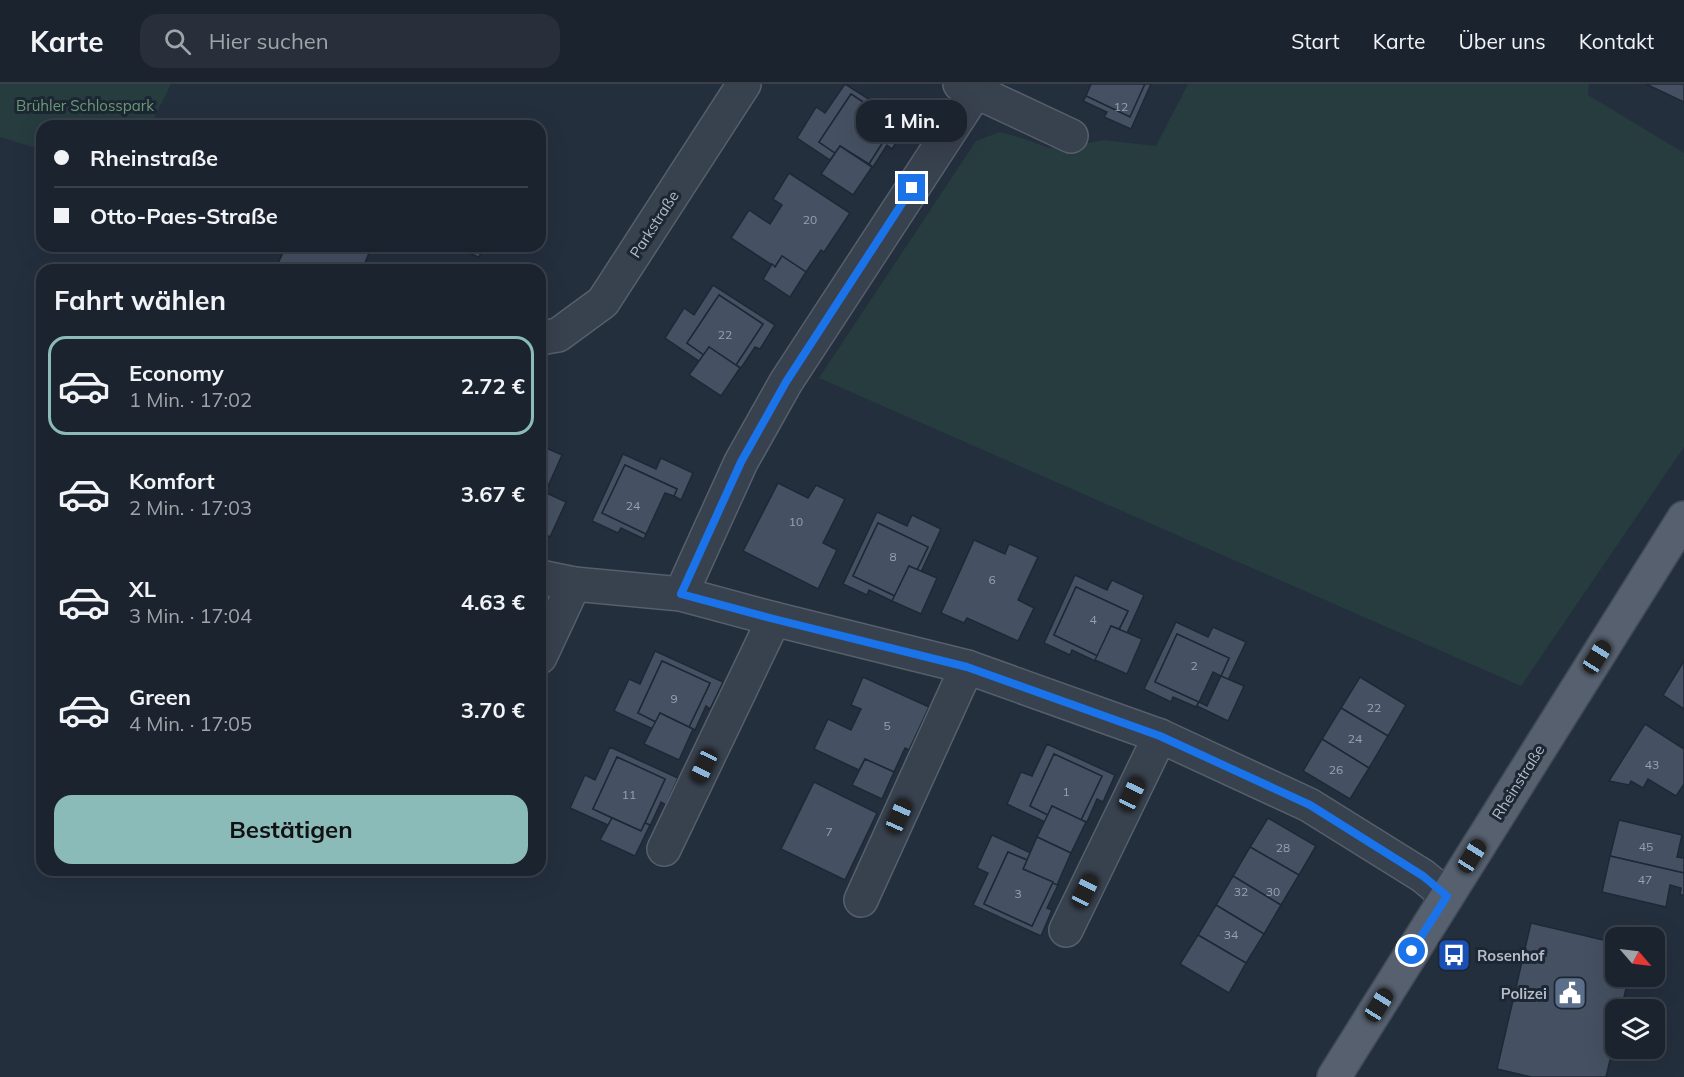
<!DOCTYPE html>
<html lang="de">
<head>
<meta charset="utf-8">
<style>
	:root { --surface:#1b232e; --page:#282f3a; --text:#f1f3f6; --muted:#a0a4aa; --line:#39404a; --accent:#8bbbb9 }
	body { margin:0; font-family:Mulish,sans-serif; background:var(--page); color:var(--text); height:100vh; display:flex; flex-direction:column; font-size:22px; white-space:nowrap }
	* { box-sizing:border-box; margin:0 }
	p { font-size:20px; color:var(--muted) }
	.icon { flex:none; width:33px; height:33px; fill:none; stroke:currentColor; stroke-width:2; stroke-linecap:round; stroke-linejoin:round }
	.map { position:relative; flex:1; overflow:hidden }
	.side { position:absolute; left:36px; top:180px; width:510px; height:612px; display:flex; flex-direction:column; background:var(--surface); border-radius:18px; box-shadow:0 6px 24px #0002,0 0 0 2px var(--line) }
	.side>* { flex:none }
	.guide { position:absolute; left:36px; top:36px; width:510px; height:132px; border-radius:18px; box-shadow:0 6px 24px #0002,0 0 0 2px var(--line); display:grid; align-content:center; height:132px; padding:0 18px; background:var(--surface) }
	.needle { width:39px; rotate:118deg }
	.buttons { position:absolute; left:1605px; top:843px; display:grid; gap:12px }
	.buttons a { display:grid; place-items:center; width:60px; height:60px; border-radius:12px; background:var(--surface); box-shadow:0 6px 24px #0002,0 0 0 2px var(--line); font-size:30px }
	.end { position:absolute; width:27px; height:27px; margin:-14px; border:8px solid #1a73e8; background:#fff; box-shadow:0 0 0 3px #fff }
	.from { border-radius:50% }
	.bubble { position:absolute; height:42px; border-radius:18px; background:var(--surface); box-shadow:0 6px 24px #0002,0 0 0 2px var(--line); font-size:20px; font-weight:700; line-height:42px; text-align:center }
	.car { position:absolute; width:18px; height:36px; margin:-18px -9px; border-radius:8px; box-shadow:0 0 4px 2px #0007; background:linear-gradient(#222 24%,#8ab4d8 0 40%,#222 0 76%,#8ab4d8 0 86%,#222 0) }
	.guide b { display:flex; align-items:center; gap:21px; height:57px; font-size:22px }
	.guide b+b { border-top:2px solid var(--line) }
	.guide i { width:15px; height:15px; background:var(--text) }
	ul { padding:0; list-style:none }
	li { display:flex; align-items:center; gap:18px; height:99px; margin:0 12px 9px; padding:0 6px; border:3px solid transparent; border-radius:18px }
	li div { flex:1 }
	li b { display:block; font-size:22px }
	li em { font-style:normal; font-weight:700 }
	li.active { border-color:var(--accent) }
	li>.icon { width:54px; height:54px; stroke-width:1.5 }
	h2 { padding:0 18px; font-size:27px; line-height:72px }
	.action { display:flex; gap:12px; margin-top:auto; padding:12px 18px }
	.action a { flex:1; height:69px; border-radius:18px; background:var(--accent); color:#111; font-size:24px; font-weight:700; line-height:69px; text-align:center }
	header { display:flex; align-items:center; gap:36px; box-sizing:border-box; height:84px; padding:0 30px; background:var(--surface); border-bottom:2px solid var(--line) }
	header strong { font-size:28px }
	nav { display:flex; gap:33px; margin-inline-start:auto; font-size:21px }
	.search { width:420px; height:54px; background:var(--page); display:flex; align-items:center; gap:15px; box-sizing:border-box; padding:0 21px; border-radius:18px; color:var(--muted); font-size:22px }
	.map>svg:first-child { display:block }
	.green { fill:#263c3f }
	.building { fill:#455162; stroke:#1f2835; stroke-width:1.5 }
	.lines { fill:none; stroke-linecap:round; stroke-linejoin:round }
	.minor-casing { stroke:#565f6c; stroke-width:36 }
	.major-casing { stroke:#414a57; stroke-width:36 }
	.minor { stroke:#38414e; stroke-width:33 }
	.major { stroke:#56606e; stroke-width:33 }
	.route { stroke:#1a73e8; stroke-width:8 }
	.labels { text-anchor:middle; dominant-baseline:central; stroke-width:6; stroke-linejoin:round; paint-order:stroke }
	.number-label { font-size:12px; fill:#98a1af }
	.park-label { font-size:15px; fill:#6b9a76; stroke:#1d2633 }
	.street-label { font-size:15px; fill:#b4bcc9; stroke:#1d2633 }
	.poi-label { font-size:15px; font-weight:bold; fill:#b4bcc9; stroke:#1d2633; text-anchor:start }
</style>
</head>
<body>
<header>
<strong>Karte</strong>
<div class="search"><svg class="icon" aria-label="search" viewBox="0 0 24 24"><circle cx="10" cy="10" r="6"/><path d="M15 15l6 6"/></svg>Hier suchen</div>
<nav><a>Start</a><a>Karte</a><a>Über uns</a><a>Kontakt</a></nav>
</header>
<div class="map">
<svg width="1684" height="993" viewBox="0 0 1684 993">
	<rect width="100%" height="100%" fill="#242f3e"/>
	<g class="green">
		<polygon points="0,0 171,0 150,42 42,42 42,66 0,53"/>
		<polygon points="1188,0 1589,0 1588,11 1684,69 1684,363 1521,602 819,294 976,57 1000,48 1025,55 1049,64 1073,62 1103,56 1156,62"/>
	</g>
	<g class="building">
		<polygon points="845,0 908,40 892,65 887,61 873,83 869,80 895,39 851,10 819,58 835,69 830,76 797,54 816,23 825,29"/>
		<polygon points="1091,0 1145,0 1130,33 1086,12"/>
		<polygon points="1145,0 1151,0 1131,45 1104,33 1107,28 1083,17 1086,12 1130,33"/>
		<polygon points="1646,0 1684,0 1684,18"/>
		<polygon points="851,10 895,39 869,80 840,62 835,69 819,58"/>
		<polygon points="840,62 872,83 853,111 821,90"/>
		<polygon points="789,89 850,129 824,168 821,166 806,188 782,172 775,183 731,154 749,126 770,140 782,121 773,115"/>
		<polygon points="286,162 372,162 362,186 275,186"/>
		<polygon points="450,162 484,162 479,173"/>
		<polygon points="782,172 806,188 790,213 763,195 772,180 775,183"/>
		<polygon points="713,201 775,241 760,265 755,263 741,284 736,281 763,240 719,211 687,259 704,271 699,277 665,254 684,224 694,231"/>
		<polygon points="719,211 763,240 736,281 709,263 704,271 687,259"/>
		<polygon points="709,263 740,284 721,312 689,291"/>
		<polygon points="540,361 562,371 545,409 540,406 540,401 546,388 540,385"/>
		<polygon points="623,370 656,385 661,374 693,389 681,416 674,412 677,405 625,381 602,429 646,450 644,455 621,444 618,449 592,437"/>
		<polygon points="625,381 677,405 674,412 665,409 646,450 602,429"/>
		<polygon points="778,399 808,414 816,401 845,415 823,459 837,466 818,505 743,467"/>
		<polygon points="540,406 566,418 550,453 540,448"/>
		<polygon points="877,428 907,442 912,431 941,445 921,488 917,486 928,463 878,439 853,492 895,512 892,517 869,506 867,511 843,500"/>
		<polygon points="878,439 928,463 917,486 909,482 895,512 853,492"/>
		<polygon points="974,456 1005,470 1009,460 1038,473 1018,516 1034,524 1018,557 967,534 964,539 941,529"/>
		<polygon points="909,482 937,494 921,530 892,517"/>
		<polygon points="1075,491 1107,506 1112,496 1144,511 1127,549 1119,546 1128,527 1076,503 1054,551 1098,572 1095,577 1072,566 1070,571 1044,559"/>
		<polygon points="1076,503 1128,527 1119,545 1111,542 1098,572 1054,551"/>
		<polygon points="1176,538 1208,553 1213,543 1246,558 1228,596 1221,592 1229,574 1177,550 1155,598 1199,618 1196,623 1173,613 1171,618 1144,605"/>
		<polygon points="1111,542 1142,555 1127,590 1095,576"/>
		<polygon points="1177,550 1229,574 1221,592 1213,588 1199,618 1155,598"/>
		<polygon points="655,567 723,598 710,625 706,622 695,646 689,643 710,599 662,577 638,629 656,638 653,645 614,627 629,595 640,600"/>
		<polygon points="662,577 710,599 689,643 660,629 656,638 638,629"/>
		<polygon points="1684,577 1684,625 1663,611"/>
		<polygon points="1221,592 1244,602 1228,637 1197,622 1199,618 1207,622"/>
		<polygon points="863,593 929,623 909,666 905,664 894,688 865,675 859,686 814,665 828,635 851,646 861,625 851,621"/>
		<polygon points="1360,593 1406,621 1388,652 1341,624"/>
		<polygon points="1341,624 1388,652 1369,684 1322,655"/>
		<polygon points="660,629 693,645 679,676 644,660"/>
		<polygon points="1645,640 1684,665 1684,700 1676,712 1648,695 1643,704 1631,697 1629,701 1609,697"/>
		<polygon points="1322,655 1369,684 1350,715 1303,687"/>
		<polygon points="1047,660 1115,691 1103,718 1097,715 1087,738 1081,736 1102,692 1054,670 1030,722 1048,731 1045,738 1007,720 1021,688 1032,692"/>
		<polygon points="610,663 678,694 666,721 661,718 650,742 645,739 665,695 617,673 593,725 612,734 608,741 570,724 585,691 595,696"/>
		<polygon points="1054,670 1102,692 1081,736 1052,722 1048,731 1030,722"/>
		<polygon points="617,673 665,695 641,747 593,725"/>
		<polygon points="865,675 894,688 882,715 852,701"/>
		<polygon points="814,698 877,729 845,796 781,765"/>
		<polygon points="1052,722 1086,738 1071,769 1037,753"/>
		<polygon points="612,734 641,747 645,739 650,741 635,772 600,756"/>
		<polygon points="1268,734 1316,762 1299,791 1250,763"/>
		<polygon points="1619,736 1682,751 1677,773 1684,774 1684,789 1610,772"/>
		<polygon points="992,751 1031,769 1027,776 1008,768 984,820 1032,842 1053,798 1058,801 1047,824 1052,826 1041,852 973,821 988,789 977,784"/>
		<polygon points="1037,753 1071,769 1057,801 1023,785"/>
		<polygon points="1250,763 1299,791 1281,821 1233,792"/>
		<polygon points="1008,768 1027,776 1023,785 1053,798 1032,842 984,820"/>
		<polygon points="1610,772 1684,789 1684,811 1680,811 1681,804 1670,801 1666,823 1602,808"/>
		<polygon points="1233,792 1281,821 1264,850 1216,821"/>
		<polygon points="1216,821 1264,850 1246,879 1198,851"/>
		<polygon points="1531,839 1616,859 1616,892 1629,892 1621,926 1616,926 1616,951 1606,993 1531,993 1497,985"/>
		<polygon points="1198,851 1246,879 1229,909 1180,880"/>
	</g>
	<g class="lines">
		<g class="minor-casing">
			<g id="minor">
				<polyline points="960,0 1071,52"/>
				<polyline points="540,254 558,251 603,218 744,0"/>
				<polyline points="540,493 574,500 681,510 774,535 967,583 1160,652 1309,721 1423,792 1447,812"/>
				<polyline points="681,510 741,378 786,298 976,7"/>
				<polyline points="540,573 574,500"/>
				<polyline points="664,765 774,535"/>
				<polyline points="861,816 967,583"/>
				<polyline points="1066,846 1160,652"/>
			</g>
		</g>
		<g class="major-casing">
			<polyline id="major" points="1334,993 1684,434"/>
		</g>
		<use href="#minor" class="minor"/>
		<use href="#major" class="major"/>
	</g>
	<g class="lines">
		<polyline class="route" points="912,104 786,298 741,378 681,510 774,535 967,583 1160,652 1310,721 1423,792 1447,812 1412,867"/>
	</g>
	<defs>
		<g id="bus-square" transform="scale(1.725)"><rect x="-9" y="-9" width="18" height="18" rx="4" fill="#1a4fb4" stroke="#1d2633"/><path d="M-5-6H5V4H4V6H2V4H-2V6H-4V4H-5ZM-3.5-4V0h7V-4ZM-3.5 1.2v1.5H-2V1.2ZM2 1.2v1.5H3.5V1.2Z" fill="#fff"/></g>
		<g id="civic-square" transform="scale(1.725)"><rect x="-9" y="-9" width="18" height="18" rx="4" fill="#5c6f8a" stroke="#1d2633"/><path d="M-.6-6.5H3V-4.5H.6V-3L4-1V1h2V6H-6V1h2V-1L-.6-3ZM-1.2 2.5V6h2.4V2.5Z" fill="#fff"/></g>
	</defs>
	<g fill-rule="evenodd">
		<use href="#bus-square" x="1454" y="871"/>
		<use href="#civic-square" x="1570" y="909"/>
	</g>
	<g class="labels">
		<g class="number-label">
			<text x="1121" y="22">12</text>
			<text x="810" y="135">20</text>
			<text x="725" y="250">22</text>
			<text x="633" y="421">24</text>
			<text x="796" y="437">10</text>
			<text x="893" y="472">8</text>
			<text x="992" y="495">6</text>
			<text x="1093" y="535">4</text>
			<text x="1194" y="581">2</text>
			<text x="674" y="614">9</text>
			<text x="1374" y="623">22</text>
			<text x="887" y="641">5</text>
			<text x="1355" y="654">24</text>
			<text x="1652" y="680">43</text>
			<text x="1336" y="685">26</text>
			<text x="1066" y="707">1</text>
			<text x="629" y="710">11</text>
			<text x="829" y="747">7</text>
			<text x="1646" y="762">45</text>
			<text x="1283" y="763">28</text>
			<text x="1645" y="795">47</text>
			<text x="1241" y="807">32</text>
			<text x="1273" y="807">30</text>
			<text x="1018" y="809">3</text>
			<text x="1231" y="850">34</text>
		</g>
		<g class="park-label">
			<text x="85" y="21">Brühler Schlosspark</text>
		</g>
		<g class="street-label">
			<text transform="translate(654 140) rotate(-57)">Parkstraße</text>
			<text transform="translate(1518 698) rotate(-58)">Rheinstraße</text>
		</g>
		<g class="poi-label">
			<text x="1477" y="871">Rosenhof</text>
			<text x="1547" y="909" text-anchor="end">Polizei</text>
		</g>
	</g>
</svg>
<div class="buttons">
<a><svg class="needle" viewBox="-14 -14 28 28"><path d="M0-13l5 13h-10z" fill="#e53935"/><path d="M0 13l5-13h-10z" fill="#a0a4aa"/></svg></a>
<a><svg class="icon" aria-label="layers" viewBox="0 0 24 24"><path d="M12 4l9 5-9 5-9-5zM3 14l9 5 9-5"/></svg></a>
</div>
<i class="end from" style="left:1412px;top:867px"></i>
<i class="end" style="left:912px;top:104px"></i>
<div class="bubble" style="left:856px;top:16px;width:111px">1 Min.</div>
<i class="car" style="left:1597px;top:573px;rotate:32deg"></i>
<i class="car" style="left:704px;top:682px;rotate:205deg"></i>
<i class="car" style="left:1132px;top:710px;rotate:25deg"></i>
<i class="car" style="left:899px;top:732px;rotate:24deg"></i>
<i class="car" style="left:1472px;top:772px;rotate:32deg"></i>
<i class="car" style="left:1085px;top:807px;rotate:26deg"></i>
<i class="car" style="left:1379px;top:921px;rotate:32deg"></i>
<div class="guide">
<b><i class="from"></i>Rheinstraße</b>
<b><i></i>Otto-Paes-Straße</b>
</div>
<section class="side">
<h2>Fahrt wählen</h2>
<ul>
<li class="active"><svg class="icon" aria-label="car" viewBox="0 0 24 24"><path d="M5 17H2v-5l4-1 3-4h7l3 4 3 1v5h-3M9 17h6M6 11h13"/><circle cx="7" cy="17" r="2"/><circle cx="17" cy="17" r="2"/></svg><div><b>Economy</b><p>1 Min. · 17:02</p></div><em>2.72 €</em></li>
<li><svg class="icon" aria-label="car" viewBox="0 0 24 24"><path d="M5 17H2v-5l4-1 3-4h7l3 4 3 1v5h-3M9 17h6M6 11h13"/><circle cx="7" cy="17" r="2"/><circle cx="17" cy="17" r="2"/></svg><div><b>Komfort</b><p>2 Min. · 17:03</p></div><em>3.67 €</em></li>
<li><svg class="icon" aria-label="car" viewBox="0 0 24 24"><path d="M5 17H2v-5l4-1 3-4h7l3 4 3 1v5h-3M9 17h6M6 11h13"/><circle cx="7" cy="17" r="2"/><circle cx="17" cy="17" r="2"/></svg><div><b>XL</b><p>3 Min. · 17:04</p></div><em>4.63 €</em></li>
<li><svg class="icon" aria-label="car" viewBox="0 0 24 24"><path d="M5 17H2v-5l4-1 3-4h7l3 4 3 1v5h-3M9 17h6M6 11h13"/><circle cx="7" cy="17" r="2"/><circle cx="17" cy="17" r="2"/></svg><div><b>Green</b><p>4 Min. · 17:05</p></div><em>3.70 €</em></li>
</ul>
<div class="action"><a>Bestätigen</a></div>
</section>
</div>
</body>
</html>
